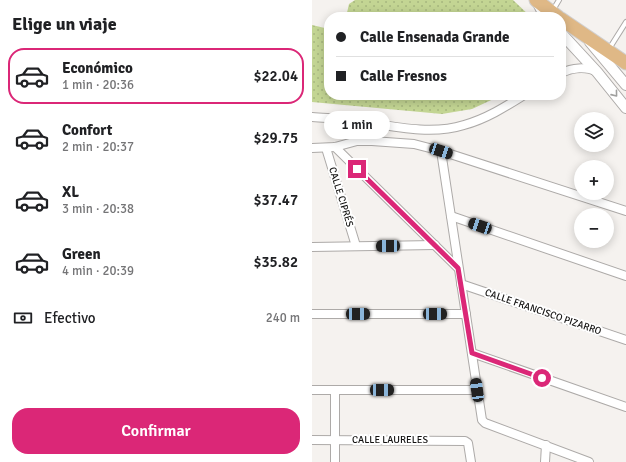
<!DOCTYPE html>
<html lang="es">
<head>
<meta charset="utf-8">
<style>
	:root { --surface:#fff; --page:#f6f6f6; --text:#202124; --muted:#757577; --line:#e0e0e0; --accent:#db2777 }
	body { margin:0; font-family:Signika,sans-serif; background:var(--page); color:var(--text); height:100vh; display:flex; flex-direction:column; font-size:15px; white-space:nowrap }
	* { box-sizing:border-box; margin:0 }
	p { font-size:13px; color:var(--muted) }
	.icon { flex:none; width:22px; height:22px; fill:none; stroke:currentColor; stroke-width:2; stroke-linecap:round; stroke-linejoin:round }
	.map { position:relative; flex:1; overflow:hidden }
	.panel { display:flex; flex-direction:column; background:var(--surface); width:312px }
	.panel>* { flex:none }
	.guide { position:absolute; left:12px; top:12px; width:242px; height:88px; border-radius:16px; box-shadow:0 2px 10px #0003; display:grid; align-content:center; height:88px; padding:0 12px; background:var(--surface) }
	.tools { position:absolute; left:262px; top:112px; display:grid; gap:8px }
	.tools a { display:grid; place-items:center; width:40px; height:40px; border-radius:50%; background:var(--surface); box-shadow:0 2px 10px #0003; font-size:20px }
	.end { position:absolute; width:18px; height:18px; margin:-9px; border:5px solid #db2777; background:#fff; box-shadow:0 0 0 2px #fff }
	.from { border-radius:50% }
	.bubble { position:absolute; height:28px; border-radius:14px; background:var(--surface); box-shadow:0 2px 10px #0003; font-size:13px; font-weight:600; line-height:28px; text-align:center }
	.car { position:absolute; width:12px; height:24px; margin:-12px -6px; border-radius:5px; box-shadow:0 0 3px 1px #0007; background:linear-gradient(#222 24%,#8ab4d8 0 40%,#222 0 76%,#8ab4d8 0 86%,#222 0) }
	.guide b { display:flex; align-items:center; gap:14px; height:38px; font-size:15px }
	.guide b+b { border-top:1px solid var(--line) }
	.guide i { width:10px; height:10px; background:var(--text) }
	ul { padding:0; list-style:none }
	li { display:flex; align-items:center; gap:12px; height:56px; margin:0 8px 6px; padding:0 4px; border:2px solid transparent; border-radius:16px }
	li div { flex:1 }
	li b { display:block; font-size:15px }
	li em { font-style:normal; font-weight:600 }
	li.selected { border-color:var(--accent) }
	li>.icon { width:36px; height:36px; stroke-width:1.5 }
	h2 { padding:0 12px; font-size:18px; line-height:48px }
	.pay { display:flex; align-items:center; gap:10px; height:44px; padding:0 12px; font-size:15px }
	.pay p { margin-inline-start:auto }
	.primary-button { display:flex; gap:8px; margin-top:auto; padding:8px 12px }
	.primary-button a { flex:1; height:46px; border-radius:16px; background:var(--accent); color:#fff; font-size:16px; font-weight:600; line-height:46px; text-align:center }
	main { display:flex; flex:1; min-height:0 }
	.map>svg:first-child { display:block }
	.park { fill:url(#park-dots) }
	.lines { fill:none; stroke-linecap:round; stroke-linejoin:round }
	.service-casing { stroke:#adaaa8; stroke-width:6 }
	.minor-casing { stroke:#adaaa8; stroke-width:10 }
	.tertiary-casing { stroke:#adaaa8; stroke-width:12 }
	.primary-casing { stroke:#d0cfcf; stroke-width:15 }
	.service { stroke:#fff; stroke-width:4 }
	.minor { stroke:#fff; stroke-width:8 }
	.tertiary { stroke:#fff; stroke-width:10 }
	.primary { stroke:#dfb886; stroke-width:13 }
	.oneway { stroke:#a0a09f }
	.route { stroke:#db2777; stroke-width:5 }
	.labels { text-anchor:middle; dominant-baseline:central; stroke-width:4; stroke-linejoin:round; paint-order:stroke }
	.street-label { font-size:10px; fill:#121110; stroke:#fff }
</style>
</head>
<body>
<main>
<section class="panel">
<h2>Elige un viaje</h2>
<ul>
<li class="selected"><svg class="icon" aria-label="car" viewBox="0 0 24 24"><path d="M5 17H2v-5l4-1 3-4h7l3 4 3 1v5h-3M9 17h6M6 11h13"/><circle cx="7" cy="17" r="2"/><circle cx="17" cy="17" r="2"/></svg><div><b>Económico</b><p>1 min · 20:36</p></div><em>$22.04</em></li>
<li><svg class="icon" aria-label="car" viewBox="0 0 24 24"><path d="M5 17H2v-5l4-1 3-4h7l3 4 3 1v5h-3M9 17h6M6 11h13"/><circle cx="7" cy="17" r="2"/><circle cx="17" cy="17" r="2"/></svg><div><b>Confort</b><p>2 min · 20:37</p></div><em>$29.75</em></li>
<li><svg class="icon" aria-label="car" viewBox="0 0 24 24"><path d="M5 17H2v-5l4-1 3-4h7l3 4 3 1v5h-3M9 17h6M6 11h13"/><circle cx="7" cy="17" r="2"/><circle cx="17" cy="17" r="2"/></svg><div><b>XL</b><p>3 min · 20:38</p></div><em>$37.47</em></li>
<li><svg class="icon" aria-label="car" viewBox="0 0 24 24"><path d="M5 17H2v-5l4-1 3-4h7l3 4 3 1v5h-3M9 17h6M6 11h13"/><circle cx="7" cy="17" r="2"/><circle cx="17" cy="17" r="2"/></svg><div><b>Green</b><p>4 min · 20:39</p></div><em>$35.82</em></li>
</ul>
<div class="pay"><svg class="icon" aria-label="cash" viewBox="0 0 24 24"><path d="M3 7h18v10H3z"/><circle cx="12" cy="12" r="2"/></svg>Efectivo<p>240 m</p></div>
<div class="primary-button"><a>Confirmar</a></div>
</section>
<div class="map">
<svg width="314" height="462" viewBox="0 0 314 462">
	<defs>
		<pattern id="park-dots" width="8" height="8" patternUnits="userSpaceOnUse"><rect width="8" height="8" fill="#c3d593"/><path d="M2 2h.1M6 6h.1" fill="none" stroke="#a6b67e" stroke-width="1.8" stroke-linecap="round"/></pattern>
	</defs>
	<rect width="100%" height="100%" fill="#f5f2ef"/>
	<g class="park">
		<polygon points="43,0 201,0 219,17 34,17 37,4"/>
		<polygon points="0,25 17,29 17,95 190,95 160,109 130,114 0,102"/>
	</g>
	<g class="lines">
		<g class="service-casing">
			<g id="service">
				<polyline points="241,10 247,0"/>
				<polyline points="297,49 314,22"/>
			</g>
		</g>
		<g class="minor-casing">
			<g id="minor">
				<path d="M249 73C260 68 274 66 285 72"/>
				<path d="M0 117C10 118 21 118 31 119 69 123 114 137 152 125 174 119 193 107 212 95"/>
				<polyline points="53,141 59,123"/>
				<polyline points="23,147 146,268"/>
				<polyline points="0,148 23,147 45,141 60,141 102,144 129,151 314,211"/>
				<polyline points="14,148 44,246"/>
				<polyline points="129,151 170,420 173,423 277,462"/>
				<polyline points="139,216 314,276"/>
				<polyline points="0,247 123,245"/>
				<polyline points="149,284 314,340"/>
				<polyline points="0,314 154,314"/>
				<polyline points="160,353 314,407"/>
				<polyline points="0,390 165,390"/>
				<polyline points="23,390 23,462"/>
				<polyline points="0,440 153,441 156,443 159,462"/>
				<polyline points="233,462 234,445"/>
			</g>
		</g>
		<g class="tertiary-casing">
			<g id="tertiary">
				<polyline points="225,1 233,17"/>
				<polyline points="249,33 285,72 314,108"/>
				<polyline points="278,42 314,85"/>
			</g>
		</g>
		<g class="primary-casing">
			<g id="primary">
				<polyline points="224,0 246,17"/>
				<polyline points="249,19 314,63"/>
			</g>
		</g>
		<use href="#service" class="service"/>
		<use href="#minor" class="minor"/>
		<use href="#tertiary" class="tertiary"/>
		<use href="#primary" class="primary"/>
	</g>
	<defs><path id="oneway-chevron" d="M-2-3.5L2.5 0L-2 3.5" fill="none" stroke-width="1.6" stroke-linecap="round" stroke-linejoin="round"/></defs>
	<use class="oneway" href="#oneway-chevron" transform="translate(303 94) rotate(51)"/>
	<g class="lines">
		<polyline class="route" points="45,169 146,268 160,353 230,378"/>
	</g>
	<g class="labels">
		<g class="street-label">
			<text transform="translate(29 197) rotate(73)">CALLE CIPRÉS</text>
			<text transform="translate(231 312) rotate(19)">CALLE FRANCISCO PIZARRO</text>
			<text x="78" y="440">CALLE LAURELES</text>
		</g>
	</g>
</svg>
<div class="tools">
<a><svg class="icon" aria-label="layers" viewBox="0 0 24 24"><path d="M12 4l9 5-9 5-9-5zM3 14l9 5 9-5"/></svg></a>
<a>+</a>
<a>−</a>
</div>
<i class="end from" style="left:230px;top:378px"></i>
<i class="end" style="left:45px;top:169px"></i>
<div class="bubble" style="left:12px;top:111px;width:66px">1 min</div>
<i class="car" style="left:129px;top:151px;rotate:108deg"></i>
<i class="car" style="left:168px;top:226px;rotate:289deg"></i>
<i class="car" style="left:76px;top:246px;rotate:269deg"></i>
<i class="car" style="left:46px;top:314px;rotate:90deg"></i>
<i class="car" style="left:123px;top:314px;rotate:90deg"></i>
<i class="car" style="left:70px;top:390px;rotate:90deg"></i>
<i class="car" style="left:165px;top:390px;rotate:352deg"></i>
<div class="guide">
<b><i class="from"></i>Calle Ensenada Grande</b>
<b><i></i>Calle Fresnos</b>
</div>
</div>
</main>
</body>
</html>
